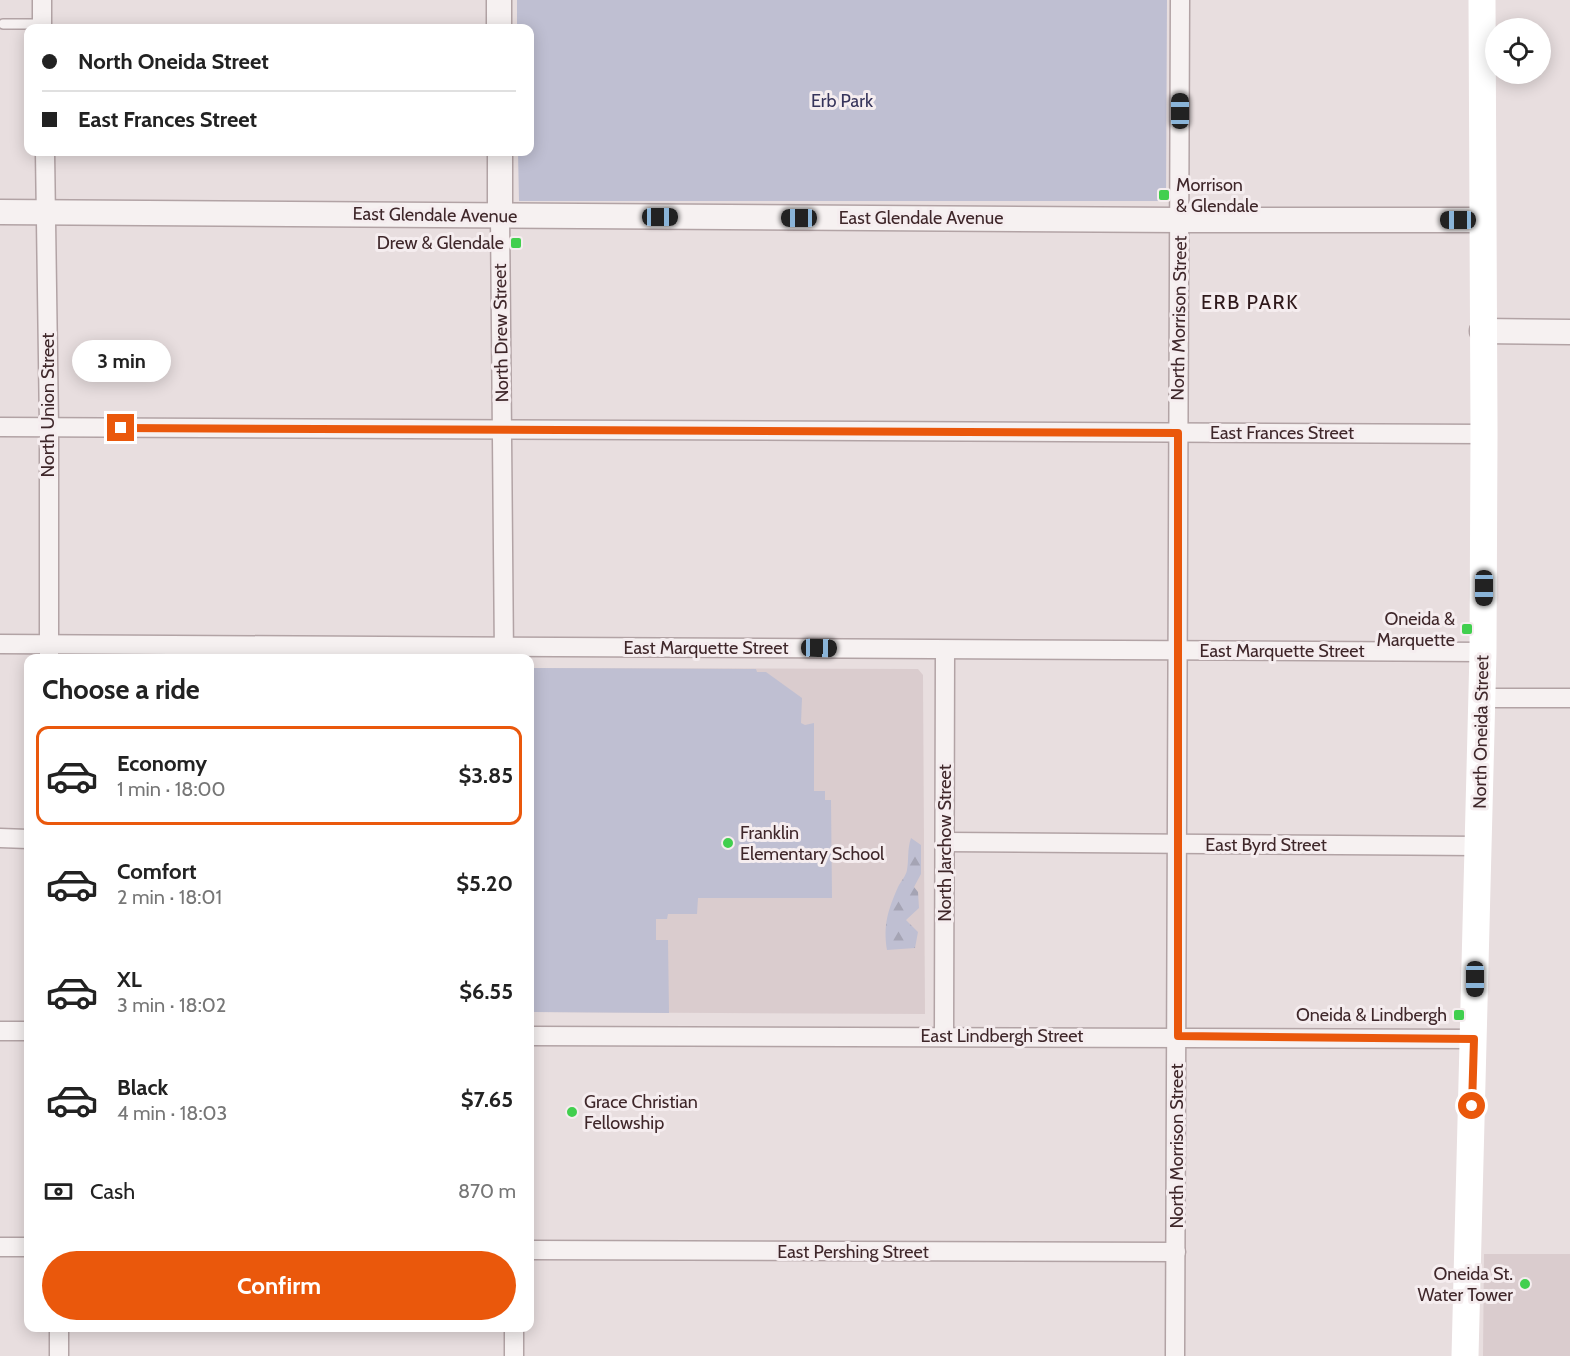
<!DOCTYPE html>
<html lang="en">
<head>
<meta charset="utf-8">
<style>
	:root { --surface:#fff; --page:#f6f6f6; --text:#222; --muted:#767676; --line:#e0e0e0; --accent:#ea580c }
	body { margin:0; font-family:Cabin,sans-serif; background:var(--page); color:var(--text); height:100vh; display:flex; flex-direction:column; font-size:22px; white-space:nowrap }
	* { box-sizing:border-box; margin:0 }
	p { font-size:20px; color:var(--muted) }
	.icon { flex:none; width:33px; height:33px; fill:none; stroke:currentColor; stroke-width:2; stroke-linecap:round; stroke-linejoin:round }
	.map { position:relative; flex:1; overflow:hidden }
	.panel { position:absolute; left:24px; top:654px; width:510px; height:678px; display:flex; flex-direction:column; background:var(--surface); border-radius:12px; box-shadow:0 3px 15px #0003 }
	.panel>* { flex:none }
	.top-card { position:absolute; left:24px; top:24px; width:510px; height:132px; border-radius:12px; box-shadow:0 3px 15px #0003; display:grid; align-content:center; height:132px; padding:0 18px; background:var(--surface) }
	.controls { position:absolute; left:1485px; top:18px; display:grid; gap:12px }
	.controls a { display:grid; place-items:center; width:66px; height:66px; border-radius:50%; background:var(--surface); box-shadow:0 3px 15px #0003; font-size:30px }
	.end { position:absolute; width:27px; height:27px; margin:-14px; border:8px solid #ea580c; background:#fff; box-shadow:0 0 0 3px #fff }
	.from { border-radius:50% }
	.bubble { position:absolute; height:42px; border-radius:21px; background:var(--surface); box-shadow:0 3px 15px #0003; font-size:20px; font-weight:700; line-height:42px; text-align:center }
	.car { position:absolute; width:18px; height:36px; margin:-18px -9px; border-radius:8px; box-shadow:0 0 4px 2px #0007; background:linear-gradient(#222 24%,#8ab4d8 0 40%,#222 0 76%,#8ab4d8 0 86%,#222 0) }
	.top-card b { display:flex; align-items:center; gap:21px; height:57px; font-size:22px }
	.top-card b+b { border-top:2px solid var(--line) }
	.top-card i { width:15px; height:15px; background:var(--text) }
	ul { padding:0; list-style:none }
	li { display:flex; align-items:center; gap:18px; height:99px; margin:0 12px 9px; padding:0 6px; border:3px solid transparent; border-radius:12px }
	li div { flex:1 }
	li b { display:block; font-size:22px }
	li em { font-style:normal; font-weight:700 }
	li.current { border-color:var(--accent) }
	li>.icon { width:54px; height:54px; stroke-width:1.5 }
	h2 { padding:0 18px; font-size:27px; line-height:72px }
	.pay { display:flex; align-items:center; gap:15px; height:66px; padding:0 18px; font-size:22px }
	.pay p { margin-inline-start:auto }
	.button { display:flex; gap:12px; margin-top:auto; padding:12px 18px }
	.button a { flex:1; height:69px; border-radius:36px; background:var(--accent); color:#fff; font-size:24px; font-weight:700; line-height:69px; text-align:center }
	.map>svg:first-child { display:block }
	.built { fill:#daccce }
	.forest { fill:url(#forest-firs) }
	.green { fill:#bfbfd2 }
	.lines { fill:none; stroke-linecap:round; stroke-linejoin:round }
	.service-casing { stroke:#b2a3a5; stroke-width:12 }
	.minor-casing { stroke:#b2a3a5; stroke-width:21 }
	.tertiary-casing { stroke:#b2a3a5; stroke-width:27 }
	.service { stroke:#f6f1f1; stroke-width:9 }
	.minor { stroke:#f6f1f1; stroke-width:18 }
	.tertiary { stroke:#f6f1f1; stroke-width:24 }
	.secondary { stroke:#fff; stroke-width:27 }
	.route { stroke:#ea580c; stroke-width:8 }
	.poi-dot { fill:#41cf4e; stroke:#f5edef; stroke-width:2 }
	.labels { text-anchor:middle; dominant-baseline:central; stroke-width:6; stroke-linejoin:round; paint-order:stroke }
	.park-label { font-size:18px; fill:#36345b; stroke:#f5edef }
	.poi-label { font-size:18px; fill:#3f272a; stroke:#f5edef; text-anchor:end }
	.street-label { font-size:18px; fill:#3f272a; stroke:#f5edef }
	.neighbourhood-label { font-size:20px; letter-spacing:1.5px; fill:#2f191b; stroke:#f5edef }
</style>
</head>
<body>
<div class="map">
<svg width="1570" height="1356" viewBox="0 0 1570 1356">
	<defs>
		<pattern id="forest-firs" width="22" height="20" patternUnits="userSpaceOnUse" patternTransform="scale(1.5)"><rect width="22" height="20" fill="#bfbfd2"/><path d="M5 1l3.5 6h-7zM16 11l3.5 6h-7z" fill="#a5a4b4"/></pattern>
	</defs>
	<rect width="100%" height="100%" fill="#e8dedf"/>
	<g class="built">
		<polygon points="531,668 918,669 923,675 925,1014 534,1012"/>
		<polygon points="1484,1254 1570,1254 1570,1356 1483,1356"/>
	</g>
	<path class="forest" d="M911 838 921 845V874L914 887 918 892 919 908 906 920 918 932 915 948 887 950C883 925 888 910 898 887 901 881 906 876 907 870 909 859 907 850 911 838Z"/>
	<g class="green">
		<polygon points="517,0 1167,0 1166,201 519,201 518,152 530,152 530,28 517,28"/>
		<polygon points="531,668 756,669 757,672 766,672 802,698 801,723 805,725 814,723 814,791 825,791 825,800 831,800 832,898 698,898 697,914 668,914 667,919 656,919 656,940 668,940 669,1013 534,1012"/>
	</g>
	<g class="lines">
		<g class="service-casing">
			<polyline id="service" points="3,24 42,24"/>
		</g>
		<g class="minor-casing">
			<g id="minor">
				<polyline points="42,0 42,28"/>
				<polyline points="45,152 49,427 49,658"/>
				<polyline points="500,216 504,658"/>
				<polyline points="0,427 1484,434"/>
				<polyline points="0,644 1483,652"/>
				<polyline points="1482,698 1570,698"/>
				<polyline points="0,838 28,839"/>
				<polyline points="945,842 1478,846"/>
				<polyline points="0,1031 28,1031"/>
				<polyline points="530,1036 1474,1039"/>
				<polyline points="944,1036 945,650"/>
				<polyline points="0,1247 28,1247"/>
				<polyline points="530,1250 1176,1252"/>
				<polyline points="59,1328 59,1356"/>
				<polyline points="514,1328 514,1356"/>
				<polyline points="1175,1356 1180,0"/>
			</g>
		</g>
		<g class="tertiary-casing">
			<g id="tertiary">
				<polyline points="499,0 499,28"/>
				<polyline points="500,152 500,216"/>
				<polyline points="0,212 1180,220 1482,220"/>
				<polyline points="1482,331 1570,332"/>
			</g>
		</g>
		<use href="#service" class="service"/>
		<use href="#minor" class="minor"/>
		<use href="#tertiary" class="tertiary"/>
		<polyline class="secondary" points="1465,1356 1483,652 1484,434 1482,0"/>
	</g>
	<g class="lines">
		<polyline class="route" points="121,428 1178,433 1178,1036 1474,1039 1472,1106"/>
	</g>
	<g class="poi-dot">
		<rect x="1158" y="189" width="12" height="12" rx="3"/>
		<rect x="510" y="237" width="12" height="12" rx="3"/>
		<rect x="1461" y="623" width="12" height="12" rx="3"/>
		<circle cx="728" cy="843" r="6"/>
		<rect x="1453" y="1009" width="12" height="12" rx="3"/>
		<circle cx="572" cy="1112" r="6"/>
		<circle cx="1525" cy="1284" r="6"/>
	</g>
	<g class="labels">
		<g class="park-label">
			<text x="842" y="101">Erb Park</text>
		</g>
		<g class="poi-label">
			<text x="1176" y="185" text-anchor="start">Morrison<tspan x="1176" dy="21">&amp; Glendale</tspan></text>
			<text x="504" y="243">Drew &amp; Glendale</text>
			<text x="1455" y="619">Oneida &amp;<tspan x="1455" dy="21">Marquette</tspan></text>
			<text x="740" y="833" text-anchor="start">Franklin<tspan x="740" dy="21">Elementary School</tspan></text>
			<text x="1447" y="1015">Oneida &amp; Lindbergh</text>
			<text x="584" y="1102" text-anchor="start">Grace Christian<tspan x="584" dy="21">Fellowship</tspan></text>
			<text x="1513" y="1274">Oneida St.<tspan x="1513" dy="21">Water Tower</tspan></text>
		</g>
		<g class="street-label">
			<text transform="translate(435 215) rotate(1)">East Glendale Avenue</text>
			<text x="921" y="218">East Glendale Avenue</text>
			<text transform="translate(1179 318) rotate(-89)">North Morrison Street</text>
			<text transform="translate(501 333) rotate(-91)">North Drew Street</text>
			<text transform="translate(48 405) rotate(-90)">North Union Street</text>
			<text x="1282" y="433">East Frances Street</text>
			<text x="706" y="648">East Marquette Street</text>
			<text x="1282" y="651">East Marquette Street</text>
			<text transform="translate(1481 732) rotate(-89)">North Oneida Street</text>
			<text transform="translate(945 843) rotate(-90)">North Jarchow Street</text>
			<text x="1266" y="845">East Byrd Street</text>
			<text x="1002" y="1036">East Lindbergh Street</text>
			<text transform="translate(1177 1146) rotate(-90)">North Morrison Street</text>
			<text x="853" y="1252">East Pershing Street</text>
		</g>
		<g class="neighbourhood-label">
			<text x="1250" y="302">ERB PARK</text>
		</g>
	</g>
</svg>
<div class="controls">
<a><svg class="icon" aria-label="locate" viewBox="0 0 24 24"><circle cx="12" cy="12" r="6"/><path d="M12 2v4M12 18v4M2 12h4M18 12h4"/></svg></a>
</div>
<i class="end from" style="left:1472px;top:1106px"></i>
<i class="end" style="left:121px;top:428px"></i>
<div class="bubble" style="left:72px;top:340px;width:99px">3 min</div>
<i class="car" style="left:1180px;top:111px;rotate:0deg"></i>
<i class="car" style="left:660px;top:217px;rotate:90deg"></i>
<i class="car" style="left:799px;top:218px;rotate:270deg"></i>
<i class="car" style="left:1458px;top:220px;rotate:270deg"></i>
<i class="car" style="left:1484px;top:588px;rotate:180deg"></i>
<i class="car" style="left:819px;top:648px;rotate:91deg"></i>
<i class="car" style="left:1475px;top:979px;rotate:180deg"></i>
<div class="top-card">
<b><i class="from"></i>North Oneida Street</b>
<b><i></i>East Frances Street</b>
</div>
<section class="panel">
<h2>Choose a ride</h2>
<ul>
<li class="current"><svg class="icon" aria-label="car" viewBox="0 0 24 24"><path d="M5 17H2v-5l4-1 3-4h7l3 4 3 1v5h-3M9 17h6M6 11h13"/><circle cx="7" cy="17" r="2"/><circle cx="17" cy="17" r="2"/></svg><div><b>Economy</b><p>1 min · 18:00</p></div><em>$3.85</em></li>
<li><svg class="icon" aria-label="car" viewBox="0 0 24 24"><path d="M5 17H2v-5l4-1 3-4h7l3 4 3 1v5h-3M9 17h6M6 11h13"/><circle cx="7" cy="17" r="2"/><circle cx="17" cy="17" r="2"/></svg><div><b>Comfort</b><p>2 min · 18:01</p></div><em>$5.20</em></li>
<li><svg class="icon" aria-label="car" viewBox="0 0 24 24"><path d="M5 17H2v-5l4-1 3-4h7l3 4 3 1v5h-3M9 17h6M6 11h13"/><circle cx="7" cy="17" r="2"/><circle cx="17" cy="17" r="2"/></svg><div><b>XL</b><p>3 min · 18:02</p></div><em>$6.55</em></li>
<li><svg class="icon" aria-label="car" viewBox="0 0 24 24"><path d="M5 17H2v-5l4-1 3-4h7l3 4 3 1v5h-3M9 17h6M6 11h13"/><circle cx="7" cy="17" r="2"/><circle cx="17" cy="17" r="2"/></svg><div><b>Black</b><p>4 min · 18:03</p></div><em>$7.65</em></li>
</ul>
<div class="pay"><svg class="icon" aria-label="cash" viewBox="0 0 24 24"><path d="M3 7h18v10H3z"/><circle cx="12" cy="12" r="2"/></svg>Cash<p>870 m</p></div>
<div class="button"><a>Confirm</a></div>
</section>
</div>
</body>
</html>
